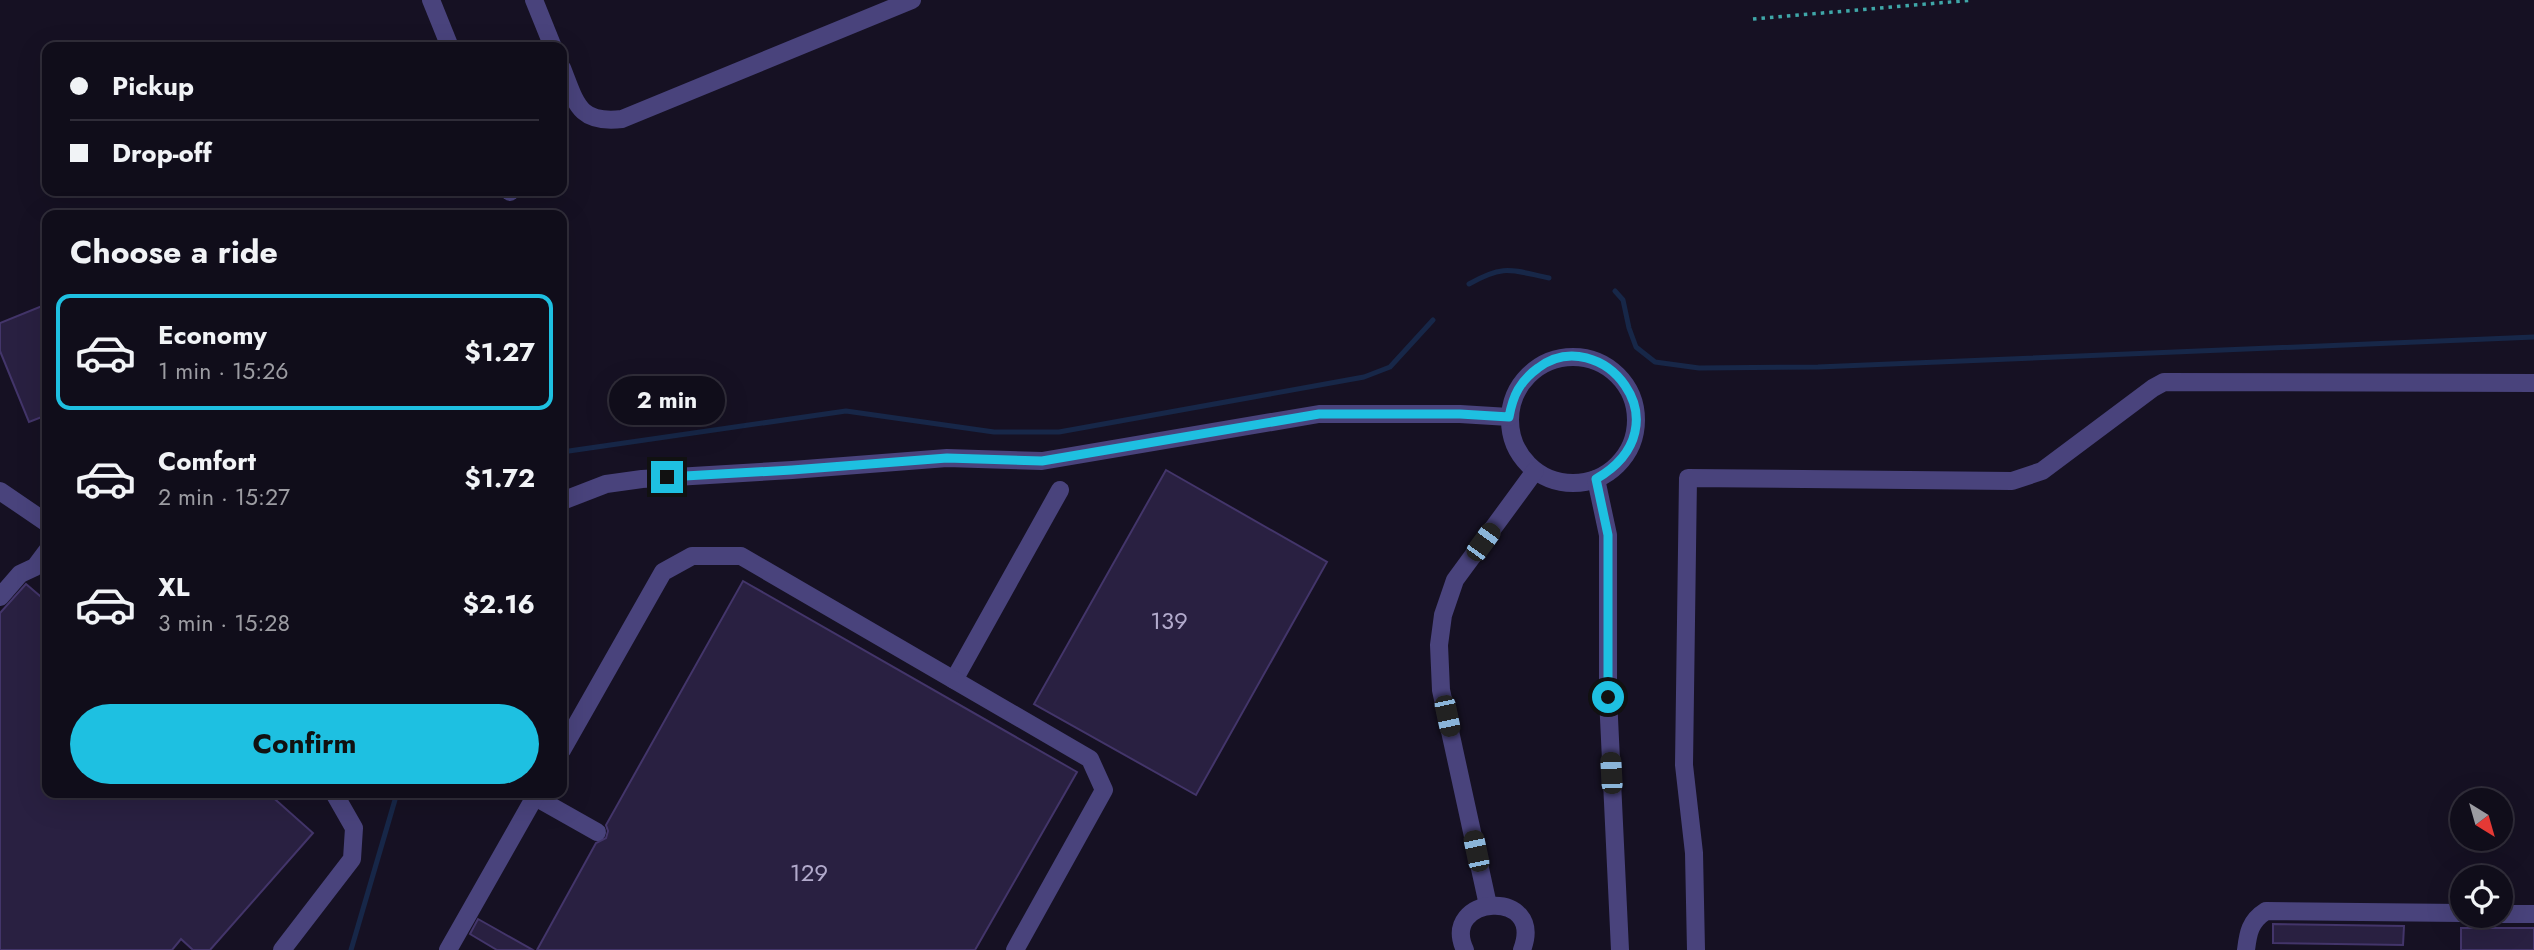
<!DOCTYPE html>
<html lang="en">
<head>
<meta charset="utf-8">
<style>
	:root { --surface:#100d1a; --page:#191623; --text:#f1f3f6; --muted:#9c9ca2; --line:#302d39; --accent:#1ec0e1 }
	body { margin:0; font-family:Jost,sans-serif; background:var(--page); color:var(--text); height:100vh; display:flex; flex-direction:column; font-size:26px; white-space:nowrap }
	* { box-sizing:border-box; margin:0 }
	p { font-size:23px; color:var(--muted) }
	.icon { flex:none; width:38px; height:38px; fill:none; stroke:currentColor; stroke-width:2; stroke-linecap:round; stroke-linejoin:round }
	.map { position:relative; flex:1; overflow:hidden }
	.details { position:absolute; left:42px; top:210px; width:525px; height:588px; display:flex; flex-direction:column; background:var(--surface); border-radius:14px; box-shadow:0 7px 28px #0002,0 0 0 2px var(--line) }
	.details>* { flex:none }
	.top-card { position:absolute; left:42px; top:42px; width:525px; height:154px; border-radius:14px; box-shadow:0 7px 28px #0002,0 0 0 2px var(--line); display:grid; align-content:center; height:154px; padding:0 28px; background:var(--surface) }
	.needle { width:46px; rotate:143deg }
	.tools { position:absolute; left:2450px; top:788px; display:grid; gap:14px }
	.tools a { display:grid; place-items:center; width:63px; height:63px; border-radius:50%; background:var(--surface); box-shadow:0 7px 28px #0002,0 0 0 2px var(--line); font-size:35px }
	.end { position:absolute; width:32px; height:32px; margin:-16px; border:9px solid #1ec0e1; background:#111; box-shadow:0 0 0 4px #111 }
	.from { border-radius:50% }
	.bubble { position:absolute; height:49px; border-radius:24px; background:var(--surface); box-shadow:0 7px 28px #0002,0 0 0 2px var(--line); font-size:23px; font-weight:700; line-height:49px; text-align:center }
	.car { position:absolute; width:21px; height:42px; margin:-21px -10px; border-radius:9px; box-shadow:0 0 5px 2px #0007; background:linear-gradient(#222 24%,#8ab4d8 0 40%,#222 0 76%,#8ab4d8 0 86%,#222 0) }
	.top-card b { display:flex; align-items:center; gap:24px; height:66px; font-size:26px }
	.top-card b+b { border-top:2px solid var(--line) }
	.top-card i { width:18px; height:18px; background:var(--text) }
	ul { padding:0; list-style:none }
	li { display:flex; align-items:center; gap:21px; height:116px; margin:0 14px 10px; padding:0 14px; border:4px solid transparent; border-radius:14px }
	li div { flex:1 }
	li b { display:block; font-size:26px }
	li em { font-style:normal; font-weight:700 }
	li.active { border-color:var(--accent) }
	li>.icon { width:63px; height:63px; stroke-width:1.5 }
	h2 { padding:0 28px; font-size:32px; line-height:84px }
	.button { display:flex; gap:14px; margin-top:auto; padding:14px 28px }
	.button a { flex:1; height:80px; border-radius:42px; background:var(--accent); color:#111; font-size:28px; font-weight:700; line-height:80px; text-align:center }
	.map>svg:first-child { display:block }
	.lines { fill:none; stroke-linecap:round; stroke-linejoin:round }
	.stream { stroke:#172748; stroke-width:5 }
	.building { fill:#292041; stroke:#43356a; stroke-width:2 }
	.path { stroke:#3fa7a8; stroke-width:3.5; stroke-dasharray:3.5 5; stroke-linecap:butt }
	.minor { stroke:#49437c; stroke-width:18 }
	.route { stroke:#1ec0e1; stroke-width:9 }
	.labels { text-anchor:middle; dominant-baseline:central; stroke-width:5; stroke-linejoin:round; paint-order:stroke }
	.number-label { font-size:24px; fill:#b2aacc }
</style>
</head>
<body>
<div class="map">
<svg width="2534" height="950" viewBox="0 0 2534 950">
	<rect width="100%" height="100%" fill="#161123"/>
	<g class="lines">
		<g class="stream">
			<path d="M1469 284C1504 264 1511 270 1549 278"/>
			<polyline points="1615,291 1623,300 1629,328 1636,347 1655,362 1699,368 1818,367 2534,337"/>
			<polyline points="562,452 846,411 994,432 1059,432 1364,377 1390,367 1433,320"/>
			<polyline points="351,950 397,793"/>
		</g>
	</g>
	<g class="building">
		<polygon points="47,304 47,415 29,422 0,351 0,323"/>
		<polygon points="1166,470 1327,562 1196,795 1034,704"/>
		<polygon points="743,581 1077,772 975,950 537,950 596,843 606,838 608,831 606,825"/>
		<polygon points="26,584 47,602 47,793 268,793 313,833 210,950 193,950 181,939 172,950 0,950 0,613"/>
		<polygon points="478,919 494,928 533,950 497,950 470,934"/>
		<polygon points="2273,924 2404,926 2403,945 2273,943"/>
		<rect x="2461" y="928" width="73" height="22"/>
	</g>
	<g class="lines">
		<polyline class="path" points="1753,19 1973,0"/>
		<g class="minor">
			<polyline points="431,0 450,47"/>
			<polyline points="534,0 553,47"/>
			<path d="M562 68C576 103 578 124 622 119L912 0"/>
			<polyline points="510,191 510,192"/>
			<circle cx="1573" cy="420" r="63"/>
			<polyline points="1596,479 1608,535 1608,697 1620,950"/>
			<polyline points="0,491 47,523"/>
			<polyline points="562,501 606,484 642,479 792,470 947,458 1042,461 1319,414 1460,414 1509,417"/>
			<polyline points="0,597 20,574 35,567 47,551"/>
			<polyline points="954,680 1060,490"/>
			<polyline points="562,750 663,572 692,556 741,556 1090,759 1104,790 1015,950"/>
			<polyline points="535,797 597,832"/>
			<polyline points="1488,905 1441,690 1439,645 1443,615 1455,580 1535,471"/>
			<polyline points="2501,914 2534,914"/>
			<polyline points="282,950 352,859 354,828 334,793"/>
			<polyline points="448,950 537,793"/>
			<path d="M1465 950C1439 895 1546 887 1522 950"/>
			<polyline points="1696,950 1694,853 1684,765 1688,478 2012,481 2042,471 2153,388 2164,382 2534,383"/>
			<path d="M2246 950C2248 933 2250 921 2266 911L2462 913"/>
		</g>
	</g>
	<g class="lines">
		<path class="route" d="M667 477 792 470 947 458 1042 461 1319 414H1460L1509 417C1513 395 1520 381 1538 368 1600 321 1689 425 1596 479L1608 535V697"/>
	</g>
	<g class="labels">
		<g class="number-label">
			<text x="1169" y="620">139</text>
			<text x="809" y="872">129</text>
		</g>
	</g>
</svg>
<div class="tools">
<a><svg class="needle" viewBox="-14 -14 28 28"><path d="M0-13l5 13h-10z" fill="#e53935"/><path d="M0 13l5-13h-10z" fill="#9c9ca2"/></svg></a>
<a><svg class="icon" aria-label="locate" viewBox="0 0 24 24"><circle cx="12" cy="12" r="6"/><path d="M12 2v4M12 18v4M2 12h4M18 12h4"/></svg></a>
</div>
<i class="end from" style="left:1608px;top:697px"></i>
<i class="end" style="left:667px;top:477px"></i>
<div class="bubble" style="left:609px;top:376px;width:116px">2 min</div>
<i class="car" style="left:1483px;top:542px;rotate:36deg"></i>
<i class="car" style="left:1447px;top:716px;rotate:168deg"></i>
<i class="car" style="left:1611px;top:773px;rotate:357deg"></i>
<i class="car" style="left:1476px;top:851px;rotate:348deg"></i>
<div class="top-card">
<b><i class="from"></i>Pickup</b>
<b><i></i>Drop-off</b>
</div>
<section class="details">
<h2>Choose a ride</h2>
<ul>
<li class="active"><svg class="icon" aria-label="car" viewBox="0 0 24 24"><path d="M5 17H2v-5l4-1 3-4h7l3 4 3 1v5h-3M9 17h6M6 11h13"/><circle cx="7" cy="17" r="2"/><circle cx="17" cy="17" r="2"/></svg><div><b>Economy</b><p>1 min · 15:26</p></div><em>$1.27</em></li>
<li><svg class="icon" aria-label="car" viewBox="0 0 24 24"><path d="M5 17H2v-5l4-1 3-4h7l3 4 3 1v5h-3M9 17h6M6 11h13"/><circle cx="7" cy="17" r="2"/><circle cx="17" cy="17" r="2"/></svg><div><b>Comfort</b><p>2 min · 15:27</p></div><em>$1.72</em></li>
<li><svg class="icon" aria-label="car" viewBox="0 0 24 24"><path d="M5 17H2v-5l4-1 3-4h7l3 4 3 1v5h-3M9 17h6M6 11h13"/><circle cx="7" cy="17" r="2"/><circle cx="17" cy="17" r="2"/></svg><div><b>XL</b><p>3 min · 15:28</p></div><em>$2.16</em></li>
</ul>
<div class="button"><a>Confirm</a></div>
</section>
</div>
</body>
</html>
